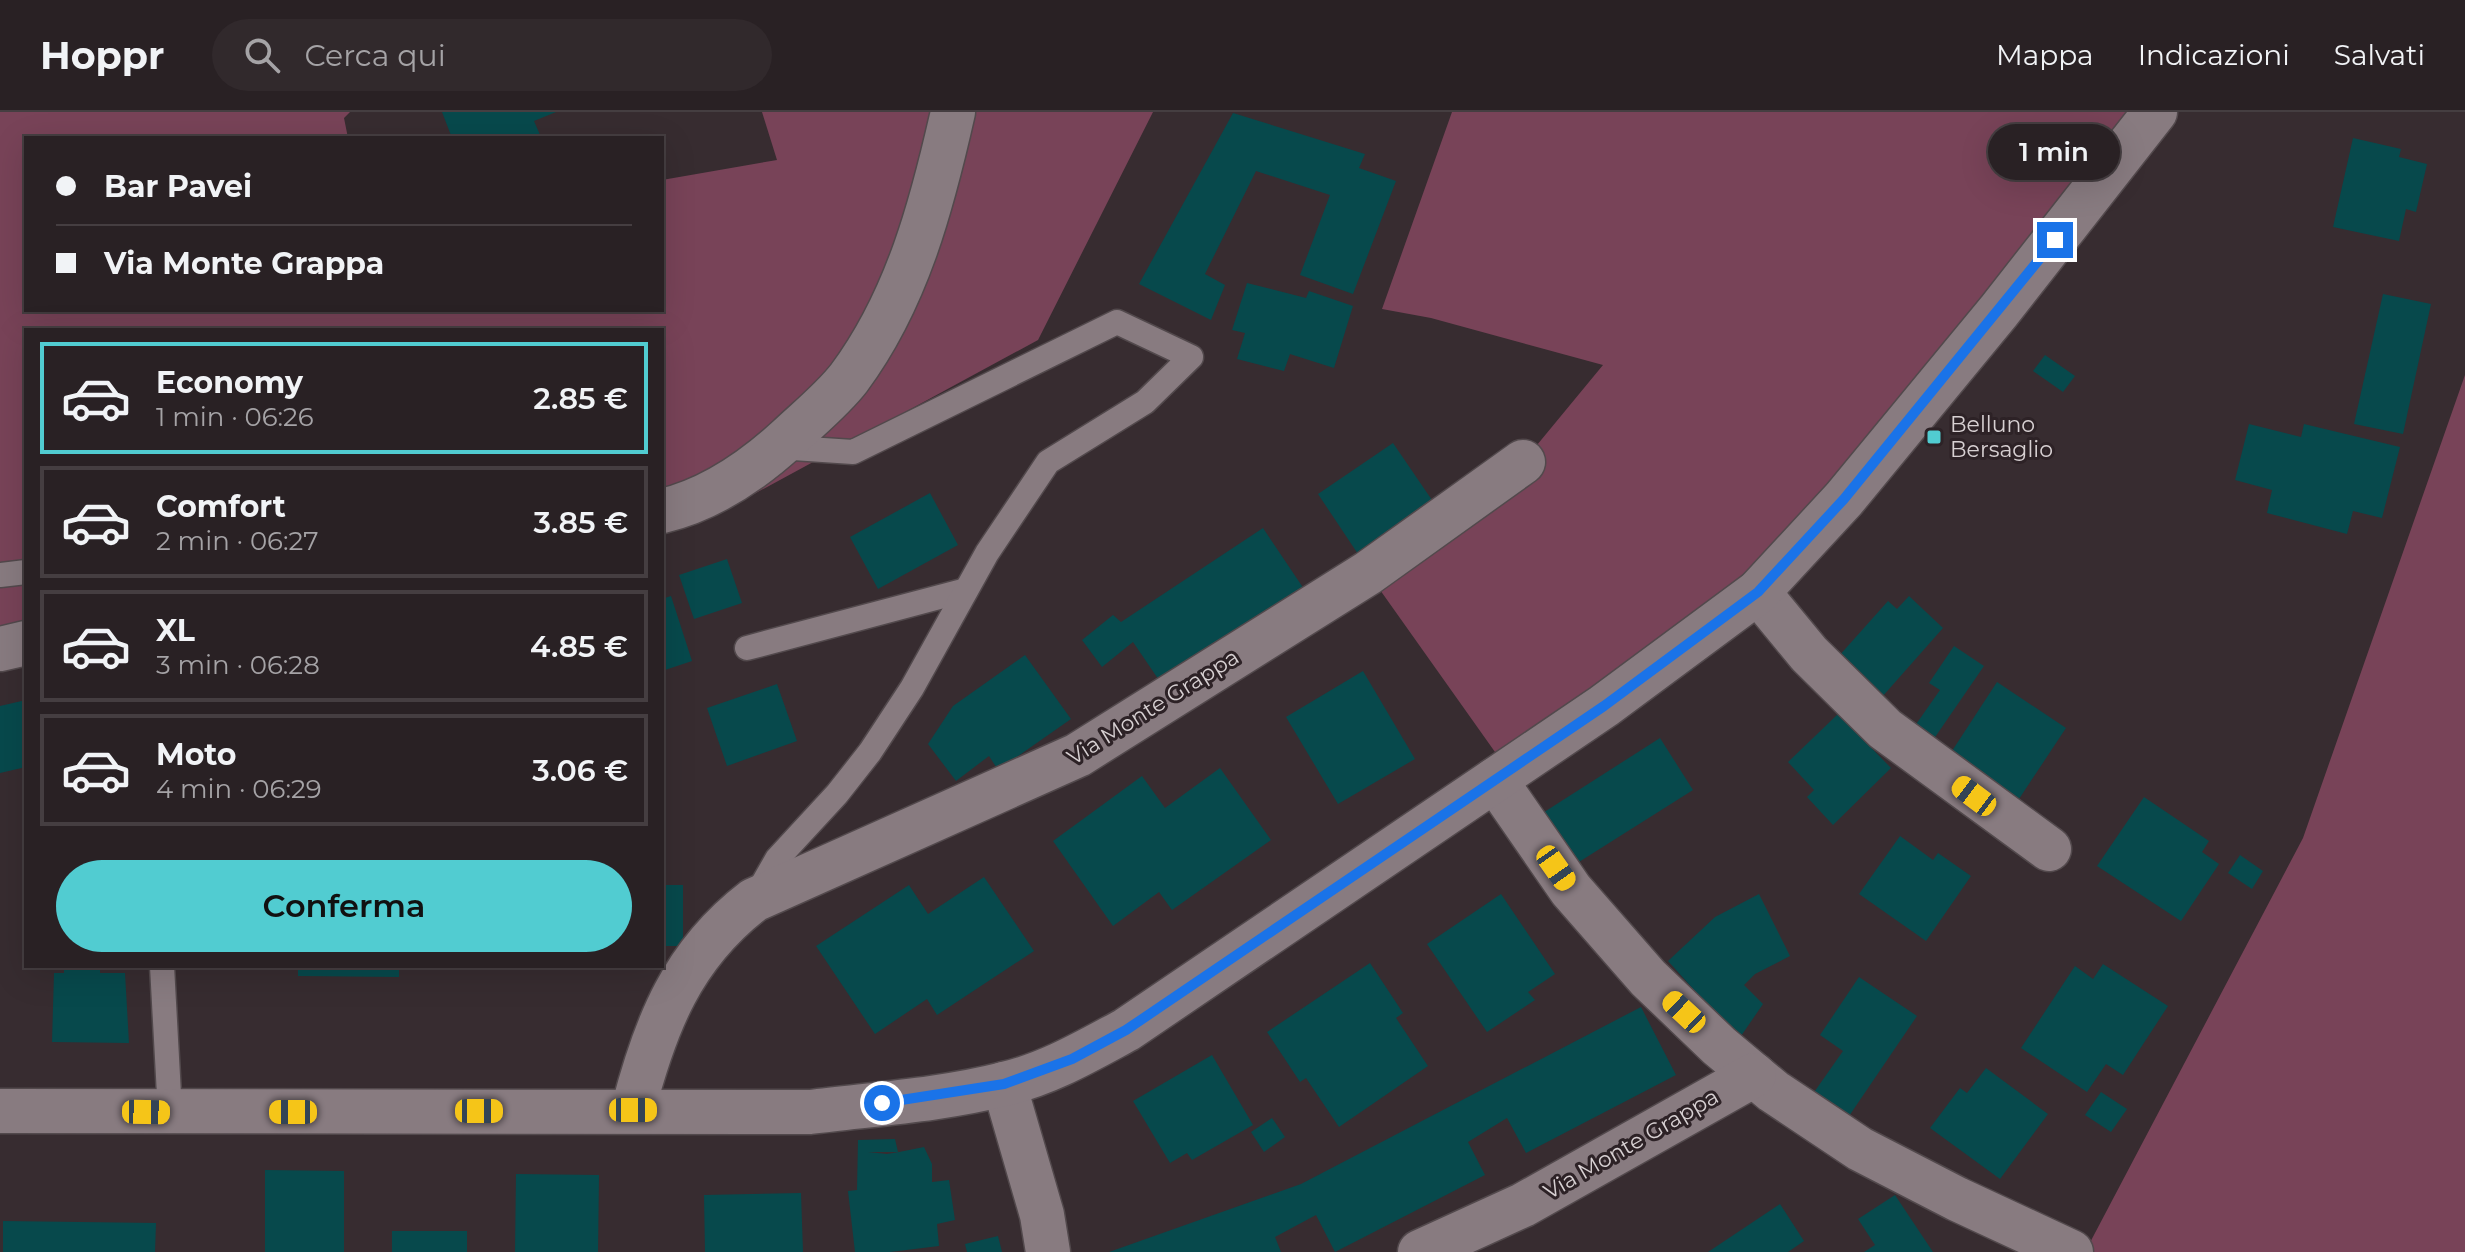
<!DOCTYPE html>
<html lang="it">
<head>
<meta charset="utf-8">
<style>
	:root { --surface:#292124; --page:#31292c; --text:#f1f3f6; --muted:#a5a3a6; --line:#453e41; --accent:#51ccd1 }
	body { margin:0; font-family:Montserrat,sans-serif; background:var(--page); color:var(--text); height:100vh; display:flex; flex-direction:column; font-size:30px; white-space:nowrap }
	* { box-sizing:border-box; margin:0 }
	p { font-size:26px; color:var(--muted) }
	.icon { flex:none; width:44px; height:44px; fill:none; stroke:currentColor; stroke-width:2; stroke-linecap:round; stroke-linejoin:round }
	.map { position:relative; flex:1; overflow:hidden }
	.drawer { position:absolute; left:24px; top:216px; width:640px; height:640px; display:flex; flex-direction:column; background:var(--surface); border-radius:0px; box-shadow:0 8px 32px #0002,0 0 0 2px var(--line) }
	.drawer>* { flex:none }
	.top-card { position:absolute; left:24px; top:24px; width:640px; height:176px; border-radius:0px; box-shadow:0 8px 32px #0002,0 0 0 2px var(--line); display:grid; align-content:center; height:176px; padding:0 32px; background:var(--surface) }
	.end { position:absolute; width:36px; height:36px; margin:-18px; border:10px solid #1a73e8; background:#fff; box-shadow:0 0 0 4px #fff }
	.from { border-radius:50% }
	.bubble { position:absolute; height:56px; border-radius:28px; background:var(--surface); box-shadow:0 8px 32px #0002,0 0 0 2px var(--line); font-size:26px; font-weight:600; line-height:56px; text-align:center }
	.car { position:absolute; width:24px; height:48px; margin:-24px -12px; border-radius:10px; box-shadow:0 0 6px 2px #0007; background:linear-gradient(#f5c518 24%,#345 0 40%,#f5c518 0 76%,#345 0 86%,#f5c518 0) }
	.top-card b { display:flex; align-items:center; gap:28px; height:76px; font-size:30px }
	.top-card b+b { border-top:2px solid var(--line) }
	.top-card i { width:20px; height:20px; background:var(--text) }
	ul { padding:14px 0 0; list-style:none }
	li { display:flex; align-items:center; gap:24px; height:112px; margin:0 16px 12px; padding:0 16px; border:4px solid var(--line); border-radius:0px }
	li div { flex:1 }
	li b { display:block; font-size:30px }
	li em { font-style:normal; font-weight:600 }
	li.current { border-color:var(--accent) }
	li>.icon { width:72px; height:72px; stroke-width:1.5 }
	.primary-button { display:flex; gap:16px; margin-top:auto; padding:16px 32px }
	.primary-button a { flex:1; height:92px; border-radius:48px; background:var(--accent); color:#111; font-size:32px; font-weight:600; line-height:92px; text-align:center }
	header { display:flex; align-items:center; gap:48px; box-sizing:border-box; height:112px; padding:0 40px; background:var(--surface); border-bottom:2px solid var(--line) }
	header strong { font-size:38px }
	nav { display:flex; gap:44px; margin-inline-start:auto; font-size:28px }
	.search { width:560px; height:72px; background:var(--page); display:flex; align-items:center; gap:20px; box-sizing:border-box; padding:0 28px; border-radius:44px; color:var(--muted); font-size:30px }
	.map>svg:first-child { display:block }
	.green { fill:#784358 }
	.building { fill:#07494c }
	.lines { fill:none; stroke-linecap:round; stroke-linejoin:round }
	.lane-casing { stroke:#52494c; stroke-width:27 }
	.street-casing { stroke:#52494c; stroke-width:47 }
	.secondary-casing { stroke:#52494c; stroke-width:47 }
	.lane { stroke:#887b80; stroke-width:24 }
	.street { stroke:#887b80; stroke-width:44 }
	.secondary { stroke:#887b80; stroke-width:44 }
	.route { stroke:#1a73e8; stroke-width:10 }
	.poi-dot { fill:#51ccd1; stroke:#2d2226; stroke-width:3 }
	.labels { text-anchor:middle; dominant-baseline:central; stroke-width:6; stroke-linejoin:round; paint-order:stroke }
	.poi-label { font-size:22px; fill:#d7d0d2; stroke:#2d2226; text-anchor:start }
	.street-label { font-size:22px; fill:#d7d0d2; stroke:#2d2226 }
</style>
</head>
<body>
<header>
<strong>Hoppr</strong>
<div class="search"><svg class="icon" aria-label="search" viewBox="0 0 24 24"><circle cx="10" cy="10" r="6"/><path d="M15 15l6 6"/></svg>Cerca qui</div>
<nav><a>Mappa</a><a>Indicazioni</a><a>Salvati</a></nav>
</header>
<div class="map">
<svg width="2465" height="1140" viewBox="0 0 2465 1140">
	<rect width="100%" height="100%" fill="#372c30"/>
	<g class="green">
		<polygon points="0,0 350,0 344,6 348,26 26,26 26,198 662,198 662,68 777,48 762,0 1153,0 1038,228 754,382 662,404 662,218 26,218 26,551 0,557"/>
		<polygon points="1452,0 2167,0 1871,377 1517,671 1368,461 1523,350 1603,253 1431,206 1382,197"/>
		<polygon points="2465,263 2465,1140 2085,1140 2303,726"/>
	</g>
	<g class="building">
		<polygon points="442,0 556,0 534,9 541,25 538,26 452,26"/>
		<polygon points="1233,1 1365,42 1359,56 1396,69 1353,182 1300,163 1330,83 1256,59 1205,162 1225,173 1211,208 1139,172"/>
		<polygon points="2353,26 2401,37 2399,45 2427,52 2416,100 2406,97 2399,129 2333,115"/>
		<polygon points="1247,171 1306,186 1309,179 1353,194 1334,256 1290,242 1284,259 1237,247 1245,221 1232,218"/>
		<polygon points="2383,182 2431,192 2403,322 2354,312"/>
		<polygon points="2045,243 2075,264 2063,280 2033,259"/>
		<polygon points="2249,312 2301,325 2304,312 2400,335 2382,406 2353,399 2347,422 2267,401 2272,378 2235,368"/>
		<polygon points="1393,331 1436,394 1360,445 1318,382"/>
		<polygon points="930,381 958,433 878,477 850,425"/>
		<polygon points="1263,416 1306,480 1163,574 1133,530 1102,555 1082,528 1113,503 1121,510"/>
		<polygon points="727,447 742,491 694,507 679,463"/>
		<polygon points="671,484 692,549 662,559 662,487"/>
		<polygon points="1909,484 1943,516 1882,585 1838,545 1888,489 1897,497"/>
		<polygon points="1954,534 1984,554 1931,631 1912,618 1940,578 1929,571"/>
		<polygon points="1025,543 1071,607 998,658 989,644 956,669 928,632 953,594"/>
		<polygon points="1363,559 1415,647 1338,692 1286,605"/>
		<polygon points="1997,570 2066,616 2019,687 1950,642"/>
		<polygon points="777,572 797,629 727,654 707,596"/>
		<polygon points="26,588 26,655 0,661 0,594"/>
		<polygon points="1838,602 1891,656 1833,713 1807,685 1814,678 1788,650"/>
		<polygon points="1660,626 1693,678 1571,755 1538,704"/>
		<polygon points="1220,656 1271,728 1172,798 1159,780 1113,814 1053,729 1142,664 1165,696"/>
		<polygon points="2144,685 2209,729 2202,740 2219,752 2181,809 2097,754"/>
		<polygon points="1900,724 1933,748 1938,741 1971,764 1926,829 1859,782"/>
		<polygon points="2240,743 2263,759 2252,777 2228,761"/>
		<polygon points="984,765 1034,839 937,903 927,887 875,922 816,834 909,773 928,802"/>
		<rect x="662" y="773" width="21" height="61"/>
		<polygon points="1501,782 1555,862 1528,880 1535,888 1487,920 1427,832"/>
		<polygon points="1759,782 1790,844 1755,862 1744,873 1763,892 1741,924 1714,900 1668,849 1715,805"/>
		<polygon points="1370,851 1403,901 1396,906 1428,954 1339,1015 1306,966 1300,970 1267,920"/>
		<polygon points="2103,852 2168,894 2123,963 2106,952 2087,980 2021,936 2075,854 2093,867"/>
		<polygon points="64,854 100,854 100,861 125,861 129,931 52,930 54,861 64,861"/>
		<polygon points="298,854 399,854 399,865 298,864"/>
		<polygon points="1859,865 1917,904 1845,1010 1810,986 1843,939 1820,923"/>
		<polygon points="1641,895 1676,963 1526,1041 1507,1006 1468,1030 1485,1063 1335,1140 1316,1103 1275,1125 1281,1140 1109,1140 1301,1072"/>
		<polygon points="1212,943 1253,1013 1192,1048 1187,1041 1170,1051 1133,989"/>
		<polygon points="1986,956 2048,1002 2000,1067 1930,1016 1960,976 1967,981"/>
		<polygon points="2101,980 2127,997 2111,1020 2085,1003"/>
		<polygon points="1272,1006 1285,1025 1264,1040 1251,1020"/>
		<polygon points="895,1027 898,1040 868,1040 887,1042 899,1040 924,1035 932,1052 932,1070 949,1068 955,1108 937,1112 939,1134 890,1140 855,1140 848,1079 857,1078 858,1028"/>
		<polygon points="265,1058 344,1059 344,1140 265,1140"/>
		<polygon points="516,1062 599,1063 598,1140 515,1140"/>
		<polygon points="801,1081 803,1140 705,1140 704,1083"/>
		<polygon points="1895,1083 1933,1140 1864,1140 1875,1133 1858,1107"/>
		<polygon points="1780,1092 1804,1129 1788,1140 1708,1140"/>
		<polygon points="3,1109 156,1111 155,1140 3,1140"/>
		<rect x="392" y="1119" width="75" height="21"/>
		<polygon points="998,1124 1002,1140 967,1140 965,1132"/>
	</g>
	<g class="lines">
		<g class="lane-casing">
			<g id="lane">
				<polyline points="0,463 26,460"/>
				<polyline points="747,536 966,478"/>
				<polyline points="757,782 777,747 837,682 870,640 912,576 987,441 1048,350 1145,290 1191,245 1117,210 853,340 778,335"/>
				<polyline points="162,854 170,1001"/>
			</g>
		</g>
		<g class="street-casing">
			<g id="street">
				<polyline points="1758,480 1809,542 1885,617 2049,737"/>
				<polyline points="1495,668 1571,778 1648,866 1719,934 1773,979 1860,1037 1957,1087 2071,1140"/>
				<polyline points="1004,972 1042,1103 1048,1140"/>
				<path d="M633 998C655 913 682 843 754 788L1078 643 1368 461 1523 350"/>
				<polyline points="1420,1140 1523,1093 1754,963"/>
			</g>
		</g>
		<g class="secondary-casing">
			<g id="secondary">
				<path d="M662 399C709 388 753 358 788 326 808 307 832 288 849 266 907 188 932 93 953 0"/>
				<polyline points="0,537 26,531"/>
				<path d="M0 999 810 1000C874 992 941 988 1004 972 1048 962 1087 939 1126 918L1604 594 1758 480 1844 387 1999 199 2155 0"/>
			</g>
		</g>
		<use href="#lane" class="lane"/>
		<use href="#street" class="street"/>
		<use href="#secondary" class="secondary"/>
	</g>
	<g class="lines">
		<polyline class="route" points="882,991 1004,972 1072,947 1126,918 1604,594 1758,480 1844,387 2055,128"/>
	</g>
	<rect class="poi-dot" x="1926" y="317" width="16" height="16" rx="4"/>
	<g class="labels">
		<g class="poi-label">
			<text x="1950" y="312">Belluno<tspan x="1950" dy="25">Bersaglio</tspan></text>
		</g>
		<g class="street-label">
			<text transform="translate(1153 595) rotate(-32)">Via Monte Grappa</text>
			<text transform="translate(1631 1032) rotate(-30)">Via Monte Grappa</text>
		</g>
	</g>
</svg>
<i class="end from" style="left:882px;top:991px"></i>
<i class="end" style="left:2055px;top:128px"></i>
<div class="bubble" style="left:1988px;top:12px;width:132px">1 min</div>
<i class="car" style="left:1974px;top:684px;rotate:307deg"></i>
<i class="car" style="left:1556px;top:756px;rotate:145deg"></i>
<i class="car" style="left:1684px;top:900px;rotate:313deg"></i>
<i class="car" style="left:633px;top:998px;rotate:90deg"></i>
<i class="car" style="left:479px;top:999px;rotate:90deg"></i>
<i class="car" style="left:146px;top:1000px;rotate:91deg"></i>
<i class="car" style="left:293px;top:1000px;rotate:270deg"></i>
<div class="top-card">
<b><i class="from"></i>Bar Pavei</b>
<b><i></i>Via Monte Grappa</b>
</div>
<section class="drawer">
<ul>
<li class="current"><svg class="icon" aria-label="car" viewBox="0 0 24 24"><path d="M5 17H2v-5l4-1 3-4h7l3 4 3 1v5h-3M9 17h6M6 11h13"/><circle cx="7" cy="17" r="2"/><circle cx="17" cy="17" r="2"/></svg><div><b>Economy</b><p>1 min · 06:26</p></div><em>2.85 €</em></li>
<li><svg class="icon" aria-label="car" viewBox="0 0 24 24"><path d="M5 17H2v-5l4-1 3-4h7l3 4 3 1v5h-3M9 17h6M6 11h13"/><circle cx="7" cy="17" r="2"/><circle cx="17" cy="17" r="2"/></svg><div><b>Comfort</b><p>2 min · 06:27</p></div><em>3.85 €</em></li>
<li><svg class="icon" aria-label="car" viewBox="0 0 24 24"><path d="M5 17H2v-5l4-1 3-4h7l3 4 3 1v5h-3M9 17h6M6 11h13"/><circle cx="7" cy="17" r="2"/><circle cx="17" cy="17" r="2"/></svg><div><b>XL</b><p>3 min · 06:28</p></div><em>4.85 €</em></li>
<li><svg class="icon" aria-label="car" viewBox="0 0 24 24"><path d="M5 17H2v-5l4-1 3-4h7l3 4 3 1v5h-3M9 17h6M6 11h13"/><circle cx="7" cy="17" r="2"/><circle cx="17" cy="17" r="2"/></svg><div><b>Moto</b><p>4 min · 06:29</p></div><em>3.06 €</em></li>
</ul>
<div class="primary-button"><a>Conferma</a></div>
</section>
</div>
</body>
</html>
